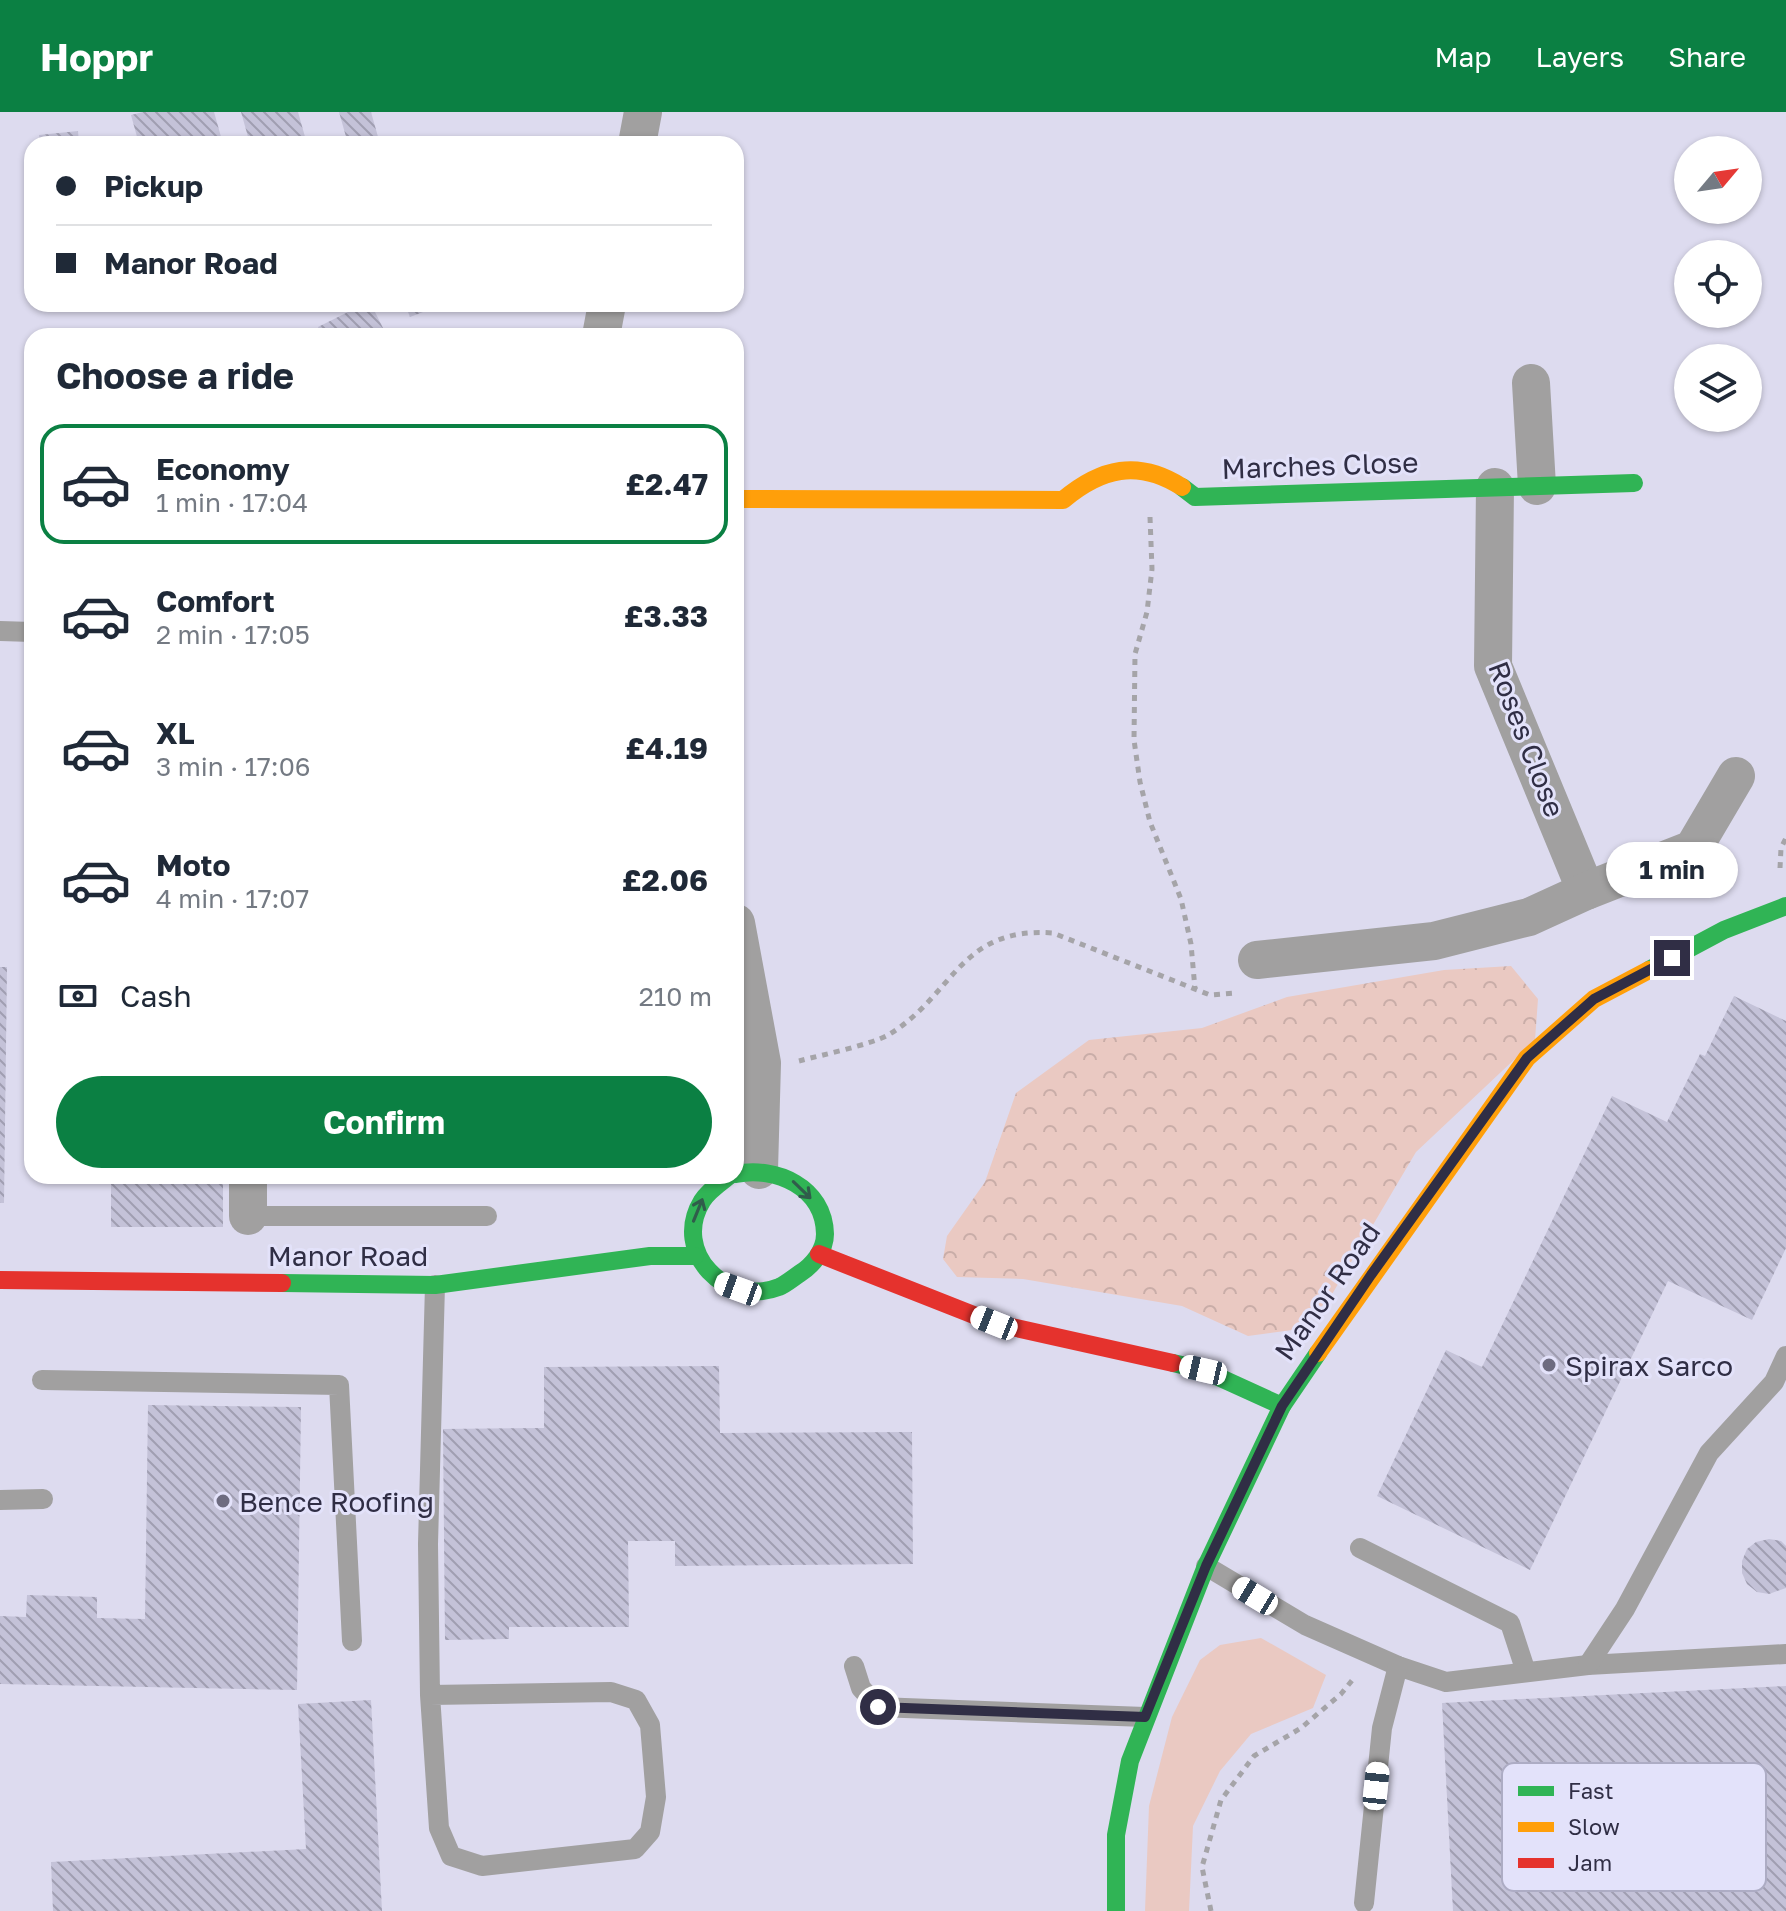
<!DOCTYPE html>
<html lang="en">
<head>
<meta charset="utf-8">
<style>
	:root { --surface:#fff; --page:#f6f6f7; --text:#1f2937; --muted:#747a83; --line:#e0e1e3; --accent:#0b8043 }
	body { margin:0; font-family:"Golos Text",sans-serif; background:var(--page); color:var(--text); height:100vh; display:flex; flex-direction:column; font-size:30px; white-space:nowrap }
	* { box-sizing:border-box; margin:0 }
	p { font-size:26px; color:var(--muted) }
	.icon { flex:none; width:44px; height:44px; fill:none; stroke:currentColor; stroke-width:2; stroke-linecap:round; stroke-linejoin:round }
	.map { position:relative; flex:1; overflow:hidden }
	.panel { position:absolute; left:24px; top:216px; width:720px; height:856px; display:flex; flex-direction:column; background:var(--surface); border-radius:24px; box-shadow:0 2px 6px #0004 }
	.panel>* { flex:none }
	.guide { position:absolute; left:24px; top:24px; width:720px; height:176px; border-radius:24px; box-shadow:0 2px 6px #0004; display:grid; align-content:center; height:176px; padding:0 32px; background:var(--surface) }
	.needle { width:52px; rotate:61deg }
	.buttons { position:absolute; left:1674px; top:24px; display:grid; gap:16px }
	.buttons a { display:grid; place-items:center; width:88px; height:88px; border-radius:50%; background:var(--surface); box-shadow:0 2px 6px #0004; font-size:40px }
	.end { position:absolute; width:36px; height:36px; margin:-18px; border:10px solid #302e45; background:#fff; box-shadow:0 0 0 4px #fff }
	.from { border-radius:50% }
	.bubble { position:absolute; height:56px; border-radius:28px; background:var(--surface); box-shadow:0 2px 6px #0004; font-size:26px; font-weight:700; line-height:56px; text-align:center }
	.car { position:absolute; width:24px; height:48px; margin:-24px -12px; border-radius:10px; box-shadow:0 0 6px 2px #0007; background:linear-gradient(#fff 24%,#345 0 40%,#fff 0 76%,#345 0 86%,#fff 0) }
	.guide b { display:flex; align-items:center; gap:28px; height:76px; font-size:30px }
	.guide b+b { border-top:2px solid var(--line) }
	.guide i { width:20px; height:20px; background:var(--text) }
	ul { padding:0; list-style:none }
	li { display:flex; align-items:center; gap:24px; height:120px; margin:0 16px 12px; padding:0 16px; border:4px solid transparent; border-radius:24px }
	li div { flex:1 }
	li b { display:block; font-size:30px }
	li em { font-style:normal; font-weight:700 }
	li.current { border-color:var(--accent) }
	li>.icon { width:72px; height:72px; stroke-width:1.5 }
	h2 { padding:0 32px; font-size:36px; line-height:96px }
	.pay { display:flex; align-items:center; gap:20px; height:88px; padding:0 32px; font-size:30px }
	.pay p { margin-inline-start:auto }
	.cta { display:flex; gap:16px; margin-top:auto; padding:16px 32px }
	.cta a { flex:1; height:92px; border-radius:48px; background:var(--accent); color:#fff; font-size:32px; font-weight:700; line-height:92px; text-align:center }
	header { display:flex; align-items:center; gap:48px; box-sizing:border-box; height:112px; padding:0 40px; background:var(--accent); color:#fff }
	header strong { font-size:38px }
	nav { display:flex; gap:44px; margin-inline-start:auto; font-size:28px }
	.map>svg:first-child { display:block }
	.green { fill:#eac9c2 }
	.forest { fill:url(#forest-crowns) }
	.building { fill:url(#building-back-hatch) }
	.lines { fill:none; stroke-linecap:round; stroke-linejoin:round }
	.path { stroke:#a5a4a8; stroke-width:5; stroke-dasharray:6 6; stroke-linecap:butt }
	.lane { stroke:#a1a0a0; stroke-width:20 }
	.street { stroke:#a1a0a0; stroke-width:38 }
	.fast { stroke:#30b455; stroke-width:18 }
	.slow { stroke:#ff9f0a; stroke-width:18 }
	.jam { stroke:#e5322d; stroke-width:18 }
	.oneway { stroke:#305d4b }
	.route { stroke:#302e45; stroke-width:10 }
	.poi-dot { fill:#6d6b80; stroke:#e3e2fa; stroke-width:3 }
	.labels { text-anchor:middle; dominant-baseline:central; stroke-width:6; stroke-linejoin:round; paint-order:stroke }
	.street-label { font-size:28px; fill:#302e45; stroke:#e3e2fa }
	.poi-label { font-size:28px; fill:#302e45; stroke:#e3e2fa; text-anchor:start }
	.key { fill:#e3e2fa; stroke:#adacc4; stroke-width:2 }
	.key-label { font-size:22px; fill:#302e45 }
</style>
</head>
<body>
<header>
<strong>Hoppr</strong>
<nav><a>Map</a><a>Layers</a><a>Share</a></nav>
</header>
<div class="map">
<svg width="1786" height="1799" viewBox="0 0 1786 1799">
	<defs>
		<pattern id="forest-crowns" width="20" height="18" patternUnits="userSpaceOnUse" patternTransform="scale(2)"><rect width="20" height="18" fill="#eac9c2"/><path d="M2 6a3 3 0 1 1 6 0M12 15a3 3 0 1 1 6 0" fill="none" stroke="#c9ada8"/></pattern>
		<pattern id="building-back-hatch" width="6" height="6" patternUnits="userSpaceOnUse" patternTransform="scale(2)"><rect width="6" height="6" fill="#c4c2d8"/><path d="M-1 5l2 2M0 0l6 6M5-1l2 2" fill="none" stroke="#a09eb1"/></pattern>
	</defs>
	<rect width="100%" height="100%" fill="#dddbef"/>
	<polygon class="green" points="1261,1526 1326,1563 1313,1596 1251,1622 1220,1659 1193,1714 1189,1799 1145,1799 1149,1694 1172,1605 1200,1548 1220,1533"/>
	<polygon class="forest" points="1511,854 1538,887 1535,928 1416,1040 1328,1189 1292,1218 1248,1224 1182,1194 1023,1167 957,1165 943,1147 947,1124 985,1070 1016,981 1089,928 1202,916 1287,885 1444,858"/>
	<g class="building">
		<polygon points="143,0 214,0 223,32 139,32 131,3"/>
		<polygon points="241,0 298,0 307,32 250,32"/>
		<polygon points="339,0 371,0 380,32 348,32"/>
		<polygon points="78,19 79,32 40,32 39,23"/>
		<polygon points="364,192 371,192 387,224 322,224 318,215"/>
		<polygon points="405,192 444,192 410,205"/>
		<polygon points="0,855 7,855 4,1091 0,1091"/>
		<polygon points="1734,884 1786,909 1786,1136 1752,1208 1668,1169 1530,1458 1377,1384 1446,1238 1482,1255 1612,984 1667,1010 1700,942 1705,944"/>
		<rect x="111" y="1064" width="112" height="51"/>
		<polygon points="719,1254 720,1321 912,1320 913,1452 675,1454 675,1429 628,1429 629,1515 509,1515 509,1527 445,1528 443,1317 544,1316 544,1255"/>
		<polygon points="148,1293 301,1295 297,1578 0,1572 0,1504 26,1505 27,1483 97,1485 97,1506 145,1507"/>
		<polygon points="1769,1427 1781,1429 1786,1434 1786,1476 1769,1482 1757,1480 1747,1472 1742,1461 1742,1449 1747,1437 1756,1430"/>
		<polygon points="1786,1574 1786,1799 1453,1799 1442,1591"/>
		<polygon points="371,1588 382,1799 53,1799 51,1750 306,1737 298,1592"/>
	</g>
	<g class="lines">
		<g class="path">
			<polyline points="1150,405 1152,457 1147,500 1135,542 1134,628 1140,670 1150,710 1181,787 1191,832 1195,877"/>
			<polyline points="1780,756 1781,736 1786,726"/>
			<path d="M799 949C821 943 870 933 888 923 954 884 959 814 1053 821L1210 883 1235 881"/>
			<polyline points="1211,1799 1202,1755 1221,1688 1254,1644 1301,1616 1341,1582 1354,1566"/>
		</g>
		<g class="lane">
			<polyline points="0,519 32,520"/>
			<polyline points="248,1104 487,1104"/>
			<polyline points="42,1268 339,1273 352,1529"/>
			<polyline points="0,1388 43,1387"/>
			<polyline points="1360,1436 1510,1511 1526,1560"/>
			<polyline points="1206,1454 1305,1513 1398,1554 1446,1570 1588,1553 1786,1542"/>
			<polyline points="1588,1553 1625,1497 1709,1341 1774,1270 1786,1244"/>
			<polyline points="854,1554 861,1576 878,1595 1145,1605"/>
			<polyline points="430,1583 611,1580 636,1588 650,1613 656,1685 650,1720 635,1737 482,1754 451,1744 439,1716 430,1583 428,1432 435,1173"/>
			<polyline points="1364,1791 1382,1616 1398,1554"/>
		</g>
		<g class="street">
			<polyline points="637,32 643,0"/>
			<polyline points="601,224 607,192"/>
			<polyline points="1531,271 1537,374"/>
			<polyline points="1495,375 1493,554 1586,779"/>
			<polyline points="736,811 762,951 759,1058"/>
			<polyline points="1257,848 1434,829 1529,805 1586,779 1693,737 1736,664"/>
			<polyline points="248,1064 248,1104"/>
		</g>
		<g class="fast">
			<polyline points="1182,375 1195,385 1634,371"/>
			<polyline points="1649,858 1724,818 1786,794"/>
			<path d="M729 1064C720 1071 708 1079 702 1089 671 1140 726 1196 779 1175 786 1172 793 1166 799 1162 812 1154 825 1139 825 1122 824 1075 776 1054 736 1062"/>
			<polyline points="282,1171 435,1173 650,1144 695,1144"/>
			<polyline points="1173,1251 1203,1258 1282,1294"/>
			<polyline points="1116,1799 1116,1723 1130,1649 1206,1454 1282,1294 1318,1241"/>
		</g>
		<g class="slow">
			<path d="M736 387 1063 388C1101 356 1138 347 1182 375"/>
			<polyline points="1318,1241 1527,946 1594,887 1649,858"/>
		</g>
		<g class="jam">
			<polyline points="819,1142 994,1211 1173,1251"/>
			<polyline points="0,1168 282,1171"/>
		</g>
	</g>
	<defs><path id="oneway-shaft" d="M-6 0H5M1.5-3L5.5 0L1.5 3" fill="none" stroke-width="1.6" stroke-linecap="round" stroke-linejoin="round" transform="scale(2)"/></defs>
	<g class="oneway">
		<use href="#oneway-shaft" transform="translate(802 1078) rotate(44)"/>
		<use href="#oneway-shaft" transform="translate(698 1098) rotate(-68)"/>
	</g>
	<g class="lines">
		<polyline class="route" points="878,1595 1145,1605 1206,1454 1282,1294 1371,1163 1527,946 1594,887 1672,846"/>
	</g>
	<g class="poi-dot">
		<circle cx="1549" cy="1253" r="8"/>
		<circle cx="223" cy="1389" r="8"/>
	</g>
	<g class="labels">
		<g class="street-label">
			<text transform="translate(1320 353) rotate(-2)">Marches Close</text>
			<text transform="translate(1527 627) rotate(69)">Roses Close</text>
			<text x="348" y="1143">Manor Road</text>
			<text transform="translate(1327 1179) rotate(-55)">Manor Road</text>
		</g>
		<g class="poi-label">
			<text x="1565" y="1253">Spirax Sarco</text>
			<text x="239" y="1389">Bence Roofing</text>
		</g>
	</g>
	<rect x="1502" y="1651" width="264" height="128" rx="12" class="key"/>
	<rect x="1518" y="1674" width="36" height="10" fill="#30b455"/>
	<rect x="1518" y="1710" width="36" height="10" fill="#ff9f0a"/>
	<rect x="1518" y="1746" width="36" height="10" fill="#e5322d"/>
	<g class="key-label">
		<text x="1568" y="1687">Fast</text>
		<text x="1568" y="1723">Slow</text>
		<text x="1568" y="1759">Jam</text>
	</g>
</svg>
<div class="buttons">
<a><svg class="needle" viewBox="-14 -14 28 28"><path d="M0-13l5 13h-10z" fill="#e53935"/><path d="M0 13l5-13h-10z" fill="#747a83"/></svg></a>
<a><svg class="icon" aria-label="locate" viewBox="0 0 24 24"><circle cx="12" cy="12" r="6"/><path d="M12 2v4M12 18v4M2 12h4M18 12h4"/></svg></a>
<a><svg class="icon" aria-label="layers" viewBox="0 0 24 24"><path d="M12 4l9 5-9 5-9-5zM3 14l9 5 9-5"/></svg></a>
</div>
<i class="end from" style="left:878px;top:1595px"></i>
<i class="end" style="left:1672px;top:846px"></i>
<div class="bubble" style="left:1606px;top:730px;width:132px">1 min</div>
<i class="car" style="left:738px;top:1177px;rotate:290deg"></i>
<i class="car" style="left:994px;top:1211px;rotate:292deg"></i>
<i class="car" style="left:1203px;top:1258px;rotate:283deg"></i>
<i class="car" style="left:1255px;top:1484px;rotate:301deg"></i>
<i class="car" style="left:1376px;top:1674px;rotate:6deg"></i>
<div class="guide">
<b><i class="from"></i>Pickup</b>
<b><i></i>Manor Road</b>
</div>
<section class="panel">
<h2>Choose a ride</h2>
<ul>
<li class="current"><svg class="icon" aria-label="car" viewBox="0 0 24 24"><path d="M5 17H2v-5l4-1 3-4h7l3 4 3 1v5h-3M9 17h6M6 11h13"/><circle cx="7" cy="17" r="2"/><circle cx="17" cy="17" r="2"/></svg><div><b>Economy</b><p>1 min · 17:04</p></div><em>£2.47</em></li>
<li><svg class="icon" aria-label="car" viewBox="0 0 24 24"><path d="M5 17H2v-5l4-1 3-4h7l3 4 3 1v5h-3M9 17h6M6 11h13"/><circle cx="7" cy="17" r="2"/><circle cx="17" cy="17" r="2"/></svg><div><b>Comfort</b><p>2 min · 17:05</p></div><em>£3.33</em></li>
<li><svg class="icon" aria-label="car" viewBox="0 0 24 24"><path d="M5 17H2v-5l4-1 3-4h7l3 4 3 1v5h-3M9 17h6M6 11h13"/><circle cx="7" cy="17" r="2"/><circle cx="17" cy="17" r="2"/></svg><div><b>XL</b><p>3 min · 17:06</p></div><em>£4.19</em></li>
<li><svg class="icon" aria-label="car" viewBox="0 0 24 24"><path d="M5 17H2v-5l4-1 3-4h7l3 4 3 1v5h-3M9 17h6M6 11h13"/><circle cx="7" cy="17" r="2"/><circle cx="17" cy="17" r="2"/></svg><div><b>Moto</b><p>4 min · 17:07</p></div><em>£2.06</em></li>
</ul>
<div class="pay"><svg class="icon" aria-label="cash" viewBox="0 0 24 24"><path d="M3 7h18v10H3z"/><circle cx="12" cy="12" r="2"/></svg>Cash<p>210 m</p></div>
<div class="cta"><a>Confirm</a></div>
</section>
</div>
</body>
</html>
